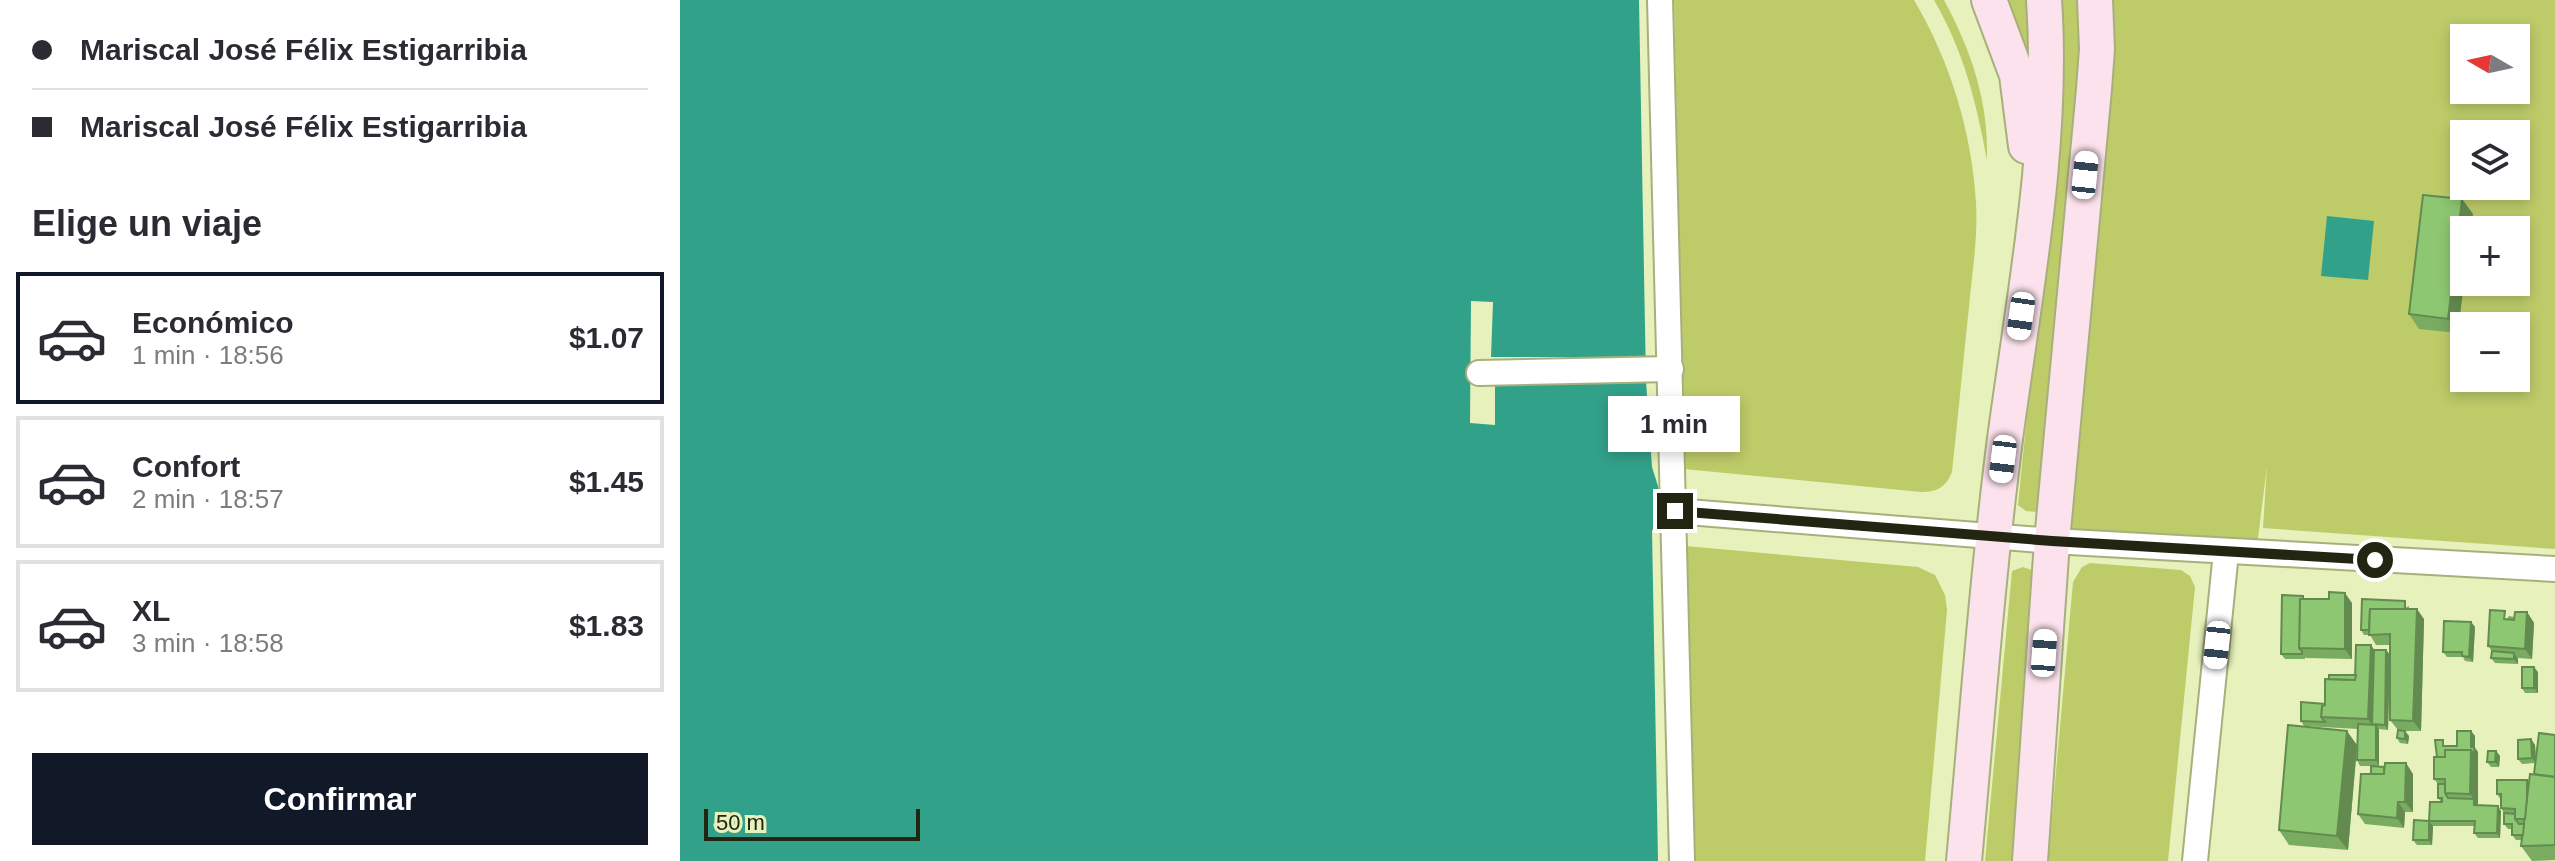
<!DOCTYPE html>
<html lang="es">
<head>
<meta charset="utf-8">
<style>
	:root { --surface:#fff; --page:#f2f2f3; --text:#2b2b33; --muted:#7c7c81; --line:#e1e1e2; --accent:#111827 }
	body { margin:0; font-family:Arial,sans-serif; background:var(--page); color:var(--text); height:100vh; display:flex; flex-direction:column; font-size:30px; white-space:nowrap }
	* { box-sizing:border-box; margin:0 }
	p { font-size:26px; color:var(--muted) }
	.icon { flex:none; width:44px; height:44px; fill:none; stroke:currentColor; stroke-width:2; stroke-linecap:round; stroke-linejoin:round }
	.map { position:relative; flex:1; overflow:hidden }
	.details { display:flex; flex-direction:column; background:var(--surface); width:680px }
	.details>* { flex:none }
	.banner { display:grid; align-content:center; height:176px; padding:0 32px; background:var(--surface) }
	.needle { width:52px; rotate:279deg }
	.fabs { position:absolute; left:1770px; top:24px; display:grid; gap:16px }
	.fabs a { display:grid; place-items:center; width:80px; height:80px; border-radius:0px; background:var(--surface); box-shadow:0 4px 12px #0003; font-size:40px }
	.scale { position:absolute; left:24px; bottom:20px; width:216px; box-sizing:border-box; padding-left:8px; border:4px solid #222511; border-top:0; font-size:22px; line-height:28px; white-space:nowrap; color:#222511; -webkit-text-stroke:6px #e7f1bb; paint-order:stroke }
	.end { position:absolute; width:36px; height:36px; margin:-18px; border:10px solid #222511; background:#fff; box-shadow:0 0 0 4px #fff }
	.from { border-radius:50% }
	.bubble { position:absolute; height:56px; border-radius:0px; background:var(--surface); box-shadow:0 4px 12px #0003; font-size:26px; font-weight:700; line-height:56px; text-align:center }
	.car { position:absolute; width:24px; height:48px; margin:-24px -12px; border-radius:10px; box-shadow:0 0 6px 2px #0007; background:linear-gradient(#fff 24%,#345 0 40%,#fff 0 76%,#345 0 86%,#fff 0) }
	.banner b { display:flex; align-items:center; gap:28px; height:76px; font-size:30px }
	.banner b+b { border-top:2px solid var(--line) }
	.banner i { width:20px; height:20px; background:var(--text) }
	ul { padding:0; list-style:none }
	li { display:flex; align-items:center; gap:24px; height:132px; margin:0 16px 12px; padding:0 16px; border:4px solid var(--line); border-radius:0px }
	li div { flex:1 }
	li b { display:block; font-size:30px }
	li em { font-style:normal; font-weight:700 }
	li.active { border-color:var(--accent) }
	li>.icon { width:72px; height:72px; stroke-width:1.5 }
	h2 { padding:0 32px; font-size:36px; line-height:96px }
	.button { display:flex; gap:16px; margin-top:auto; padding:16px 32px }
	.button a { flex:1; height:92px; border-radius:0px; background:var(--accent); color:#fff; font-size:32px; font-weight:700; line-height:92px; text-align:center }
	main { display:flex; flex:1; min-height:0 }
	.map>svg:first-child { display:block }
	.green { fill:#bdcb69; fill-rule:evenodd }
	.water { fill:#32a18a }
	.pier { fill:#e7f1bb }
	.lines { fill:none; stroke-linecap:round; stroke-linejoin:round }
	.street-casing { stroke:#a7b07c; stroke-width:28 }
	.secondary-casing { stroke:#a7b07c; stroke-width:38 }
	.street { stroke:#fff; stroke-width:24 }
	.secondary { stroke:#fce2ec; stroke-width:34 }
	.wall { fill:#79ab61 }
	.shaded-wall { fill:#638b4f }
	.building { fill:#8dc771; stroke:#638b4f; stroke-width:2 }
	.route { stroke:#222511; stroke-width:10 }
</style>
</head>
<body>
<main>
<section class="details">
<div class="banner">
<b><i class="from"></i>Mariscal José Félix Estigarribia</b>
<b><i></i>Mariscal José Félix Estigarribia</b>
</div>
<h2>Elige un viaje</h2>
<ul>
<li class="active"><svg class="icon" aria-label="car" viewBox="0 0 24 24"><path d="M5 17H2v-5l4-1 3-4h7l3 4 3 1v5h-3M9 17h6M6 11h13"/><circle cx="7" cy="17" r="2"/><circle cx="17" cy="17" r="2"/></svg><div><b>Económico</b><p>1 min · 18:56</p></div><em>$1.07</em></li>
<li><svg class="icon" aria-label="car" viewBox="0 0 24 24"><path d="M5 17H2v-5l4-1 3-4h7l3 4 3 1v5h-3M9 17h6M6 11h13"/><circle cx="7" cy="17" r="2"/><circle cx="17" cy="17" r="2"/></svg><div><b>Confort</b><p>2 min · 18:57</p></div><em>$1.45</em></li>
<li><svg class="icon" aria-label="car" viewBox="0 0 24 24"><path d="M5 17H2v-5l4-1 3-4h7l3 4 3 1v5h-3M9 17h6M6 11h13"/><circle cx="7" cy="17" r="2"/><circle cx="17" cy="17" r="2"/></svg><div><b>XL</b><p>3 min · 18:58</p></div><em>$1.83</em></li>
</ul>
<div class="button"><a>Confirmar</a></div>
</section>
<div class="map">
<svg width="1875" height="861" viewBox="0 0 1875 861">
	<rect width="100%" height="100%" fill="#e7f1bb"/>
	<g class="green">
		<path d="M994 0H1234C1270 61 1292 132 1296 203 1298 238 1292 273 1289 307 1283 362 1278 417 1272 472 1266 487 1257 492 1241 492L1004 469Z"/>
		<path d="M1254 0H1264C1291 50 1309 102 1307 160 1296 101 1284 52 1254 0Z"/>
		<polygon points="1319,0 1359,0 1359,90"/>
		<polygon points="1378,0 1404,0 1405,65 1358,512 1346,511 1338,505 1375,140"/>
		<path d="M1425 0H1875V549L1583 528 1587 466 1576 554 1372 541ZM1784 38H1836V90H1784ZM1784 134H1836V186H1784ZM1784 230H1836V282H1784ZM1784 326H1836V378H1784Z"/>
		<polygon points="1005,546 1238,567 1255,575 1265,595 1267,610 1245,861 1015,861"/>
		<polygon points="1410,563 1501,570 1510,576 1515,587 1488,861 1368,861 1393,582 1402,567"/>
		<polygon points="1343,567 1355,571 1335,861 1305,861 1332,571"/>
	</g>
	<g class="water">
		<polygon points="0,0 959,0 966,381 972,467 983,502 984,527 972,530 978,861 0,861"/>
		<polygon points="1647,216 1694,221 1688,280 1641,276"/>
	</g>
	<polygon class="pier" points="791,301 813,302 811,357 967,357 966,381 815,386 815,425 790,423"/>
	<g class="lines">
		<g class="street-casing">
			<g id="street">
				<polyline points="980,0 1002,861"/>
				<polyline points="799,373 991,369"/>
				<polyline points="995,511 1372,541 1875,569"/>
				<polyline points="1515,861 1546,552"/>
			</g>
		</g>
		<g class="secondary-casing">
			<g id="secondary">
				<polyline points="1309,0 1337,75 1346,146"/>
				<path d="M1284 861C1297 720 1307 579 1325 439 1344 296 1374 144 1364 0"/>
				<polyline points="1350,861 1372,541 1414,89 1417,49 1415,0"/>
			</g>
		</g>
		<use href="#street" class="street"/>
		<use href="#secondary" class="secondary"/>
	</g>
	<g class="wall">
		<polygon points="1782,199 1793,214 1791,230 1784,230 1778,333 1739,329 1729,314"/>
		<polygon points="1624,599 1672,603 1672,659 1626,658 1625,657 1625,659 1605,659 1601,654"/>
		<polygon points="1729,606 1729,609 1744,619 1741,731 1721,731 1729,736 1728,744 1720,743 1717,738 1718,730 1710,720 1710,645 1696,645 1690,635 1684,635 1681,630"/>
		<polygon points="1847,612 1854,623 1852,659 1838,658 1838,664 1815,663 1811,658 1812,651 1808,646 1829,616 1834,617"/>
		<polygon points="1791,622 1795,627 1793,662 1785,661 1783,657 1767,657 1763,652"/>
		<polygon points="1694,650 1706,650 1710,655 1708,730 1699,729 1699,766 1680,766 1677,760 1677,748 1668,850 1609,845 1599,830 1677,745 1678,729 1624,726 1621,721 1645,704 1676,675"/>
		<polygon points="1858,672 1858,693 1845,693 1842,688"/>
		<polygon points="1791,731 1795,736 1795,748 1798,752 1798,805 1821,811 1820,838 1798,838 1794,833 1795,826 1753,826 1749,821 1761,802 1758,798 1758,784 1754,779 1757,757 1766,746 1777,746"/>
		<polygon points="1875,735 1875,860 1852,861 1841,846 1842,840 1836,840 1832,835 1832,829 1828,829 1824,824 1824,813 1821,808 1821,800 1817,794 1849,782 1854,774 1855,763 1842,764 1838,759 1851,739 1855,745 1856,759"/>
		<polygon points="1816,751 1820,756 1819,767 1811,767 1807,762"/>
		<polygon points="1733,774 1733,812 1725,812 1724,828 1685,824 1678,814"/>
		<polygon points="1749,821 1753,826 1752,845 1737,845 1733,840"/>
	</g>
	<g class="shaded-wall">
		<polygon points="1782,199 1793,214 1791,230 1784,230 1784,282 1778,333 1768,319"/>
		<polygon points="1665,593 1672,603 1672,659 1665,649"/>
		<polygon points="1737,609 1744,619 1741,731 1733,721"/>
		<polygon points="1847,612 1854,623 1852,659 1845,649"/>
		<polygon points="1791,622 1795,627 1793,662 1789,657"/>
		<polygon points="1691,645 1698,655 1695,730 1688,719"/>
		<polygon points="1706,650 1710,655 1708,730 1705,725"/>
		<polygon points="1834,653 1838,659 1838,664 1834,659"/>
		<polygon points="1854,667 1858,672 1858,693 1854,688"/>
		<polygon points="1696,725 1699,730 1699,766 1696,760"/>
		<polygon points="1667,731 1677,745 1668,850 1657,836"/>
		<polygon points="1725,731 1729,736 1728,744 1725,739"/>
		<polygon points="1791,731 1795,736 1795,748 1798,752 1798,810 1794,805 1794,799 1790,794"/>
		<polygon points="1851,739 1855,745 1856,763 1852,758"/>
		<polygon points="1816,751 1820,756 1819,767 1815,762"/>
		<polygon points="1726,763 1733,774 1733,812 1725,802"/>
		<polygon points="1718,802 1725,812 1724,828 1717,818"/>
		<polygon points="1818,806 1821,811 1820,838 1817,833"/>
		<polygon points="1749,821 1753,826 1752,845 1749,840"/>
	</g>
	<g class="building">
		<polygon points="1743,195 1782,199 1768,319 1729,314"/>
		<polygon points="1649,592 1665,593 1665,649 1619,648 1620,599 1649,599"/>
		<polygon points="1602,595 1623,596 1623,599 1620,599 1619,648 1622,651 1622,654 1601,654"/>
		<polygon points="1682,599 1725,601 1725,609 1690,609 1689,630 1681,630"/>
		<polygon points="1690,609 1737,609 1733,721 1710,720 1710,634 1689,635"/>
		<polygon points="1810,610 1825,611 1824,619 1834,620 1835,612 1847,612 1845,649 1808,646"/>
		<polygon points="1764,621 1791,622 1789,657 1782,656 1782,652 1763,652"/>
		<polygon points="1676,645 1691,645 1688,719 1641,717 1642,706 1645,705 1645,679 1675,680"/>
		<polygon points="1694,650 1706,650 1705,725 1692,724"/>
		<polygon points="1812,651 1834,653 1834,659 1811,658"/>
		<rect x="1842" y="667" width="12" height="21"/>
		<polygon points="1649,675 1676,675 1675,680 1649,679"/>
		<polygon points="1621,702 1645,704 1645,705 1642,706 1641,717 1645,722 1621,721"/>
		<polygon points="1678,724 1696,725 1696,760 1677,760"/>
		<polygon points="1608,725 1667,731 1657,836 1599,830"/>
		<polygon points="1718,730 1725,731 1725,739 1717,738"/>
		<polygon points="1777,731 1791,731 1791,747 1794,747 1795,755 1791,750 1765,750 1765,757 1757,757 1755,740 1763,740 1763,746 1777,746"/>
		<polygon points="1859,733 1875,735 1875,777 1854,774"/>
		<polygon points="1851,739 1852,758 1838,759 1838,740"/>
		<polygon points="1765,750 1791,750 1790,794 1765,793 1765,779 1754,779 1754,757 1765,757"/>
		<polygon points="1808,751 1816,751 1815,762 1807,762"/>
		<polygon points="1705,763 1726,763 1725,802 1718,802 1717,818 1678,814 1681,774 1704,774"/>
		<polygon points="1691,766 1704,767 1704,774 1691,774"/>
		<polygon points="1850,774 1875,777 1875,845 1841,846"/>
		<polygon points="1817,780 1847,780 1847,798 1845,819 1835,819 1835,809 1821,808 1821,794 1817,794"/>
		<polygon points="1758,784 1765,784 1765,793 1768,798 1794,799 1794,805 1818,806 1817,833 1794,833 1795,821 1749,821 1750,802 1762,802 1762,798 1758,798"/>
		<polygon points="1824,813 1835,814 1835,819 1839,824 1844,824 1843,835 1832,835 1832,824 1824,824"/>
		<polygon points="1734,820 1749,821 1749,840 1733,840"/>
	</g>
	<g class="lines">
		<polyline class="route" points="995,511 1372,541 1695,560"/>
	</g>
</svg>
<div class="fabs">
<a><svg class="needle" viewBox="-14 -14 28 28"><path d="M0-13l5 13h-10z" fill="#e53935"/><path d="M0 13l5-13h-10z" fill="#7c7c81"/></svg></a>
<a><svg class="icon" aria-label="layers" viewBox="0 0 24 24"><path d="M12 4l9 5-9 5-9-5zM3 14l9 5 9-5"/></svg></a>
<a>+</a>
<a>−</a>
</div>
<div class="scale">50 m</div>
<i class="end from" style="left:1695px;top:560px"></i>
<i class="end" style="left:995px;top:511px"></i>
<div class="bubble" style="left:928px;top:396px;width:132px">1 min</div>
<i class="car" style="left:1405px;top:175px;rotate:6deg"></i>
<i class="car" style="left:1341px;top:316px;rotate:188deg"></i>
<i class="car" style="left:1323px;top:459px;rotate:187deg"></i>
<i class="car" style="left:1537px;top:645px;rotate:186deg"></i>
<i class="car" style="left:1364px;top:653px;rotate:4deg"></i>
</div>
</main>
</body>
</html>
